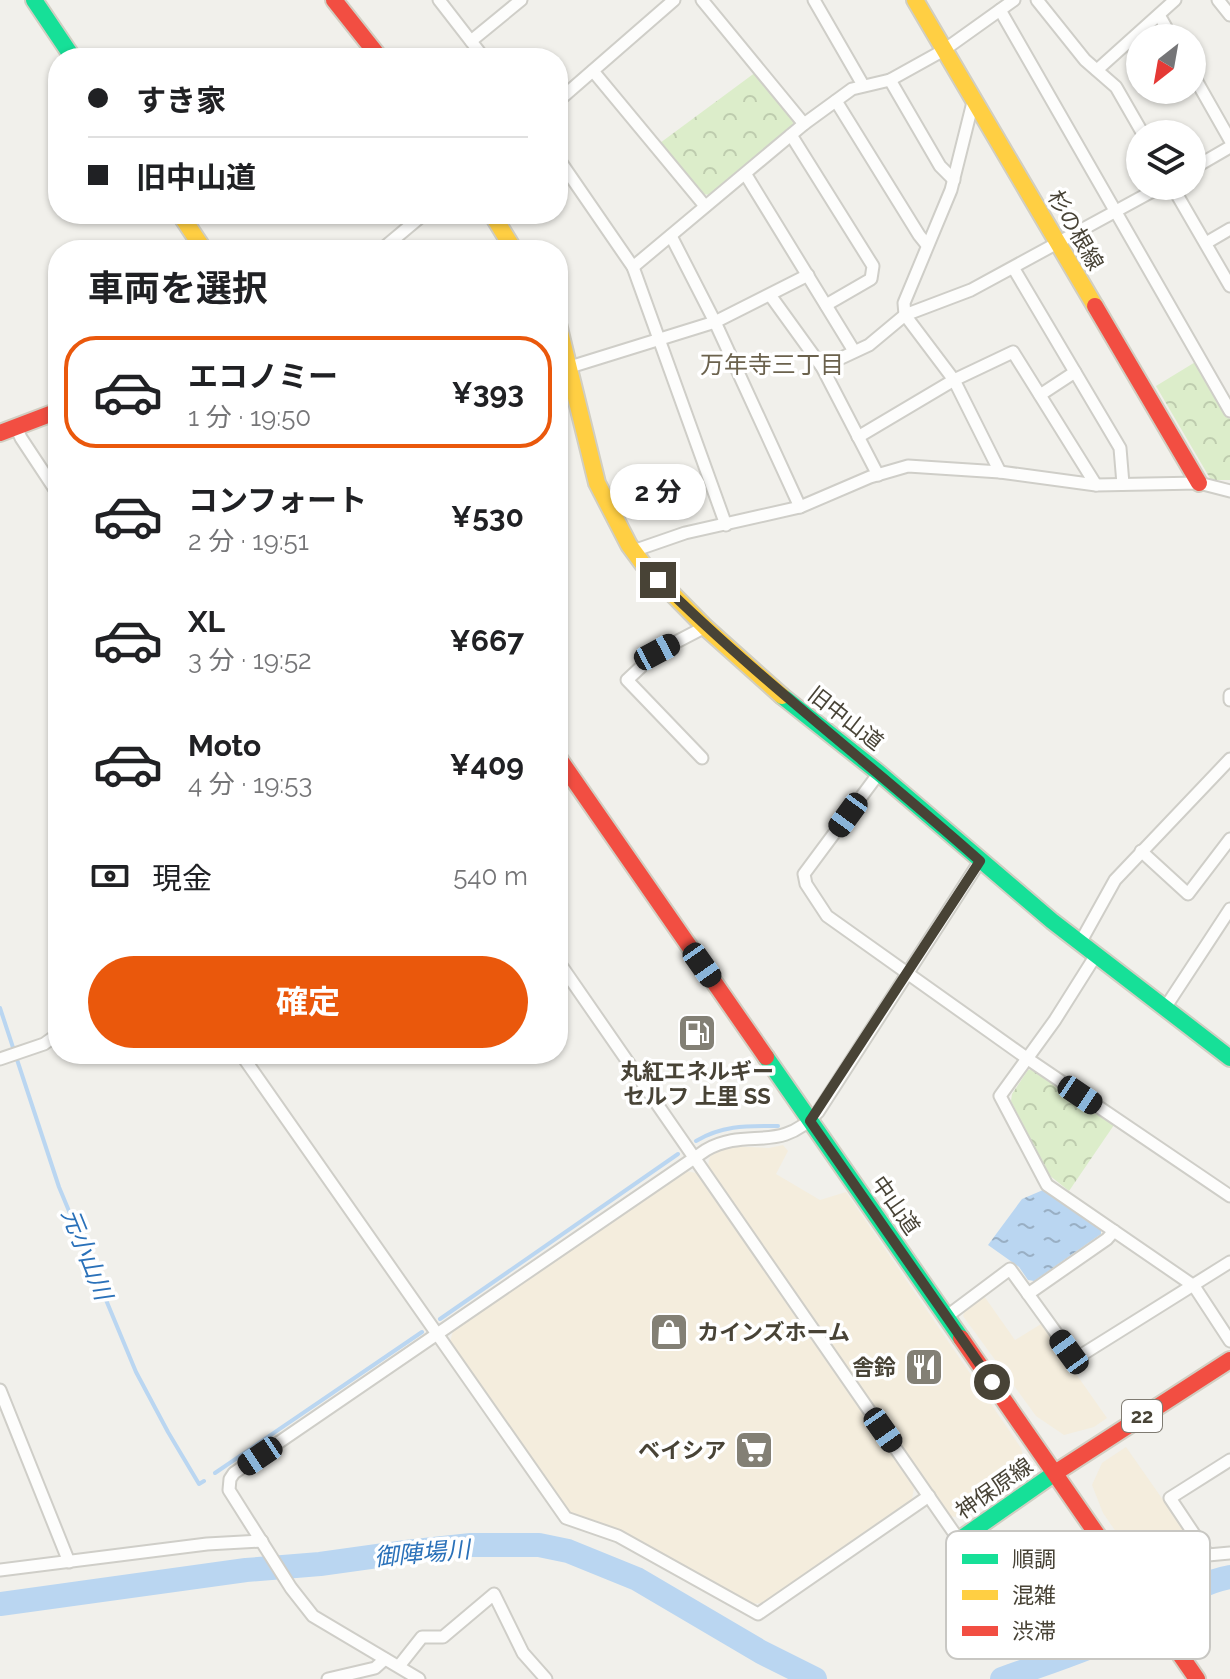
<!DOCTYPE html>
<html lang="ja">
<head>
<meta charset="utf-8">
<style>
	:root { --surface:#fff; --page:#f2f2f2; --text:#202124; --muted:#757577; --line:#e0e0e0; --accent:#ea580c }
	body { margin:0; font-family:Raleway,"Noto Sans JP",sans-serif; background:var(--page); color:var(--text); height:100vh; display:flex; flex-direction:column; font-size:30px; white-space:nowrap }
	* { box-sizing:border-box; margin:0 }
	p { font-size:26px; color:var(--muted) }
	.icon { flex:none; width:44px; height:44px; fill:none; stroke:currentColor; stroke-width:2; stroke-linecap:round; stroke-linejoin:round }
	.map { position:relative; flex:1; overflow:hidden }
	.panel { position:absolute; left:48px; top:240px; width:520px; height:824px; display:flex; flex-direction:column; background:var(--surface); border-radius:32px; box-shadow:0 2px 6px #0004 }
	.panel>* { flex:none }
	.banner { position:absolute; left:48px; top:48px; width:520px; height:176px; border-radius:32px; box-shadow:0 2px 6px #0004; display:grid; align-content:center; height:176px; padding:0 40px; background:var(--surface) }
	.needle { width:52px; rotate:211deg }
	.buttons { position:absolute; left:1126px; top:24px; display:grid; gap:16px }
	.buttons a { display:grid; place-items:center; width:80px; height:80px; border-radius:50%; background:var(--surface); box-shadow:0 2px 6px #0004; font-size:40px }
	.end { position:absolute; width:36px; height:36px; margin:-18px; border:10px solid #484336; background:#fff; box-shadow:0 0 0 4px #fff }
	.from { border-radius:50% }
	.bubble { position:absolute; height:56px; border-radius:28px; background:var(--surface); box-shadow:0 2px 6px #0004; font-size:26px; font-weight:700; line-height:56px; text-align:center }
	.car { position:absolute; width:24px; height:48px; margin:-24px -12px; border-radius:10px; box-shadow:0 0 6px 2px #0007; background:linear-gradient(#222 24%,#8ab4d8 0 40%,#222 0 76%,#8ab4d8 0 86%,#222 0) }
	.banner b { display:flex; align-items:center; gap:28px; height:76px; font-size:30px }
	.banner b+b { border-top:2px solid var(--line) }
	.banner i { width:20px; height:20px; background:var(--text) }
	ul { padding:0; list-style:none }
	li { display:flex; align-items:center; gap:24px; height:112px; margin:0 16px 12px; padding:0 24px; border:4px solid transparent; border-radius:32px }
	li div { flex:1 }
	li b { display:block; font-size:30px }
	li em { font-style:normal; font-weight:700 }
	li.on { border-color:var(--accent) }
	li>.icon { width:72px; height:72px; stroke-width:1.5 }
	h2 { padding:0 40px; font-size:36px; line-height:96px }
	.pay { display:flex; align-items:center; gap:20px; height:88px; padding:0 40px; font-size:30px }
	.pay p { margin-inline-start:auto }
	.primary-button { display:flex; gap:16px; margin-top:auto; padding:16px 40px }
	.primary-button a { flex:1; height:92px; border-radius:48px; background:var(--accent); color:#fff; font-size:32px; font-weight:700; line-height:92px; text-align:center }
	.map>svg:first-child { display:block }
	.commercial { fill:#f4eddd }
	.forest { fill:url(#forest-crowns) }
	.water { fill:url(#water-ripples) }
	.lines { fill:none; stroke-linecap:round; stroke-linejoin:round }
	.stream { stroke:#bad6f1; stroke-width:4 }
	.river { stroke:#bad6f1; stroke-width:24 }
	.street-casing { stroke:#cfcec8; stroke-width:15 }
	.fast-casing { stroke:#d1cec2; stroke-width:20 }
	.slow-casing { stroke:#d1cec2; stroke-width:20 }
	.jam-casing { stroke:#d1cec2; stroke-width:20 }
	.street { stroke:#fdfdfc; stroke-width:11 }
	.fast { stroke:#16e098; stroke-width:16 }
	.slow { stroke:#ffcf43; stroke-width:16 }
	.jam { stroke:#f24e42; stroke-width:16 }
	.route { stroke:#484336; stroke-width:10 }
	.labels { text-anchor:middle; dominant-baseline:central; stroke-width:7; stroke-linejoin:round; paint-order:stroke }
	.shield { fill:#fff; stroke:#7f7b72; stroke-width:2 }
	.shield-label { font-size:20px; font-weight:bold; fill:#484336 }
	.street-label { font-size:22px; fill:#484336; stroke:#fff }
	.poi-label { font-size:22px; font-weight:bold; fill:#484336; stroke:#fff; text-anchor:end }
	.neighbourhood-label { font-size:24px; fill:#6b624d; stroke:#fff }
	.water-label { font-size:24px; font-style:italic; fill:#2a71b9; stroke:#fff }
	.key { fill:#fff; stroke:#c8c7c3; stroke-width:2 }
	.key-label { font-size:22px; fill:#484336 }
</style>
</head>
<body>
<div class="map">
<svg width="1230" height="1679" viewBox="0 0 1230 1679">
	<defs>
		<pattern id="forest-crowns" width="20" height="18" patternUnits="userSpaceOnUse" patternTransform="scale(2)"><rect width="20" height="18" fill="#dcedca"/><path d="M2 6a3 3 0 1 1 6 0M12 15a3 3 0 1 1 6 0" fill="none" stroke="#beccae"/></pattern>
		<pattern id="water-ripples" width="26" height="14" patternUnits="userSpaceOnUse" patternTransform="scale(2)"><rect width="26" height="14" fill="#bad6f1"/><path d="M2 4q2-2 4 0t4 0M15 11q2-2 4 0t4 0" fill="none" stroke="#99afc4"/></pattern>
	</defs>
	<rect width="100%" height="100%" fill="#f1f0eb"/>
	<g class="commercial">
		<polygon points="783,1145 788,1151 776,1174 820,1200 846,1192 1021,1448 1024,1460 1020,1476 960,1518 950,1516 708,1166 710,1156 731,1146 769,1148"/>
		<polygon points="686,1171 696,1173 914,1488 912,1499 762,1603 751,1604 620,1531 569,1512 450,1342 453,1331"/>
		<polygon points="984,1296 1015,1340 1041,1324 1107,1418 1094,1427 1064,1435 1036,1416 963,1316 965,1310"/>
		<polygon points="1126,1447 1205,1560 1177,1572 1155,1588 1103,1513 1092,1485 1102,1463"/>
	</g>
	<g class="forest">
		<polygon points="756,72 794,119 791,131 711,195 701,194 660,143"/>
		<polygon points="1197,361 1230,419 1230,480 1211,480 1156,386"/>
		<polygon points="1034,1069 1114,1125 1069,1191 1049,1175 1011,1101 1012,1094 1028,1070"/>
	</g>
	<polygon class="water" points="1043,1190 1101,1229 1101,1234 1034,1281 1028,1280 1019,1267 988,1245 1022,1199"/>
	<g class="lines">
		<g class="stream">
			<polyline points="0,1008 59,1187 136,1372 168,1432 199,1484 204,1481"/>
			<path d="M696 1141C723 1125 747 1126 778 1126"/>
			<polyline points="440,1319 678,1154"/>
			<polyline points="215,1473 422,1332"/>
		</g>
		<g class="river">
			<polyline points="0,1604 246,1570 320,1564 406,1552 471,1545 539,1545 568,1551 637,1579 761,1652 815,1679"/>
			<path d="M1002 1679C1043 1664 1086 1651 1125 1632 1162 1614 1189 1584 1230 1577"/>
		</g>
		<g class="street-casing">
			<g id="street">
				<polyline points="439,0 484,58"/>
				<polyline points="702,0 804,124"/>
				<polyline points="814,0 863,85"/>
				<polyline points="1037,0 1085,60 1116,87 1143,134"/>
				<polyline points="1218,0 1230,15"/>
				<polyline points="1000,10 1230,411"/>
				<polyline points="1159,15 1172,38"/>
				<polyline points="471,41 521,0"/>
				<polyline points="1097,70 1175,0"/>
				<polyline points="593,71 705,206"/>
				<polyline points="1192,73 1230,140"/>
				<polyline points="890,80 940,166 954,180"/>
				<polyline points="974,98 951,190 904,303 905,315 954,380 1000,472"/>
				<polyline points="558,101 674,0"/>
				<polyline points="836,101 919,235 927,245"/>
				<polyline points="791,135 873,266 871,279 826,305"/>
				<polyline points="558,158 633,267 726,525"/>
				<polyline points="1192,169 1230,147"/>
				<polyline points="746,175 854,351"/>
				<polyline points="1172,186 1230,286"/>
				<polyline points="671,236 715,322 800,507"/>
				<polyline points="1206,243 1230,229"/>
				<polyline points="381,250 424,214"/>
				<polyline points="633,267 804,124 852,89 890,80 944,50 1014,0"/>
				<polyline points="1014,269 1120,448 1123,484"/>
				<polyline points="770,295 822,367 878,475"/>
				<polyline points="570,367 715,322 808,275"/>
				<polyline points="822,367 869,345 905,315 971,290 1162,186"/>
				<polyline points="1040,395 1075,372"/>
				<polyline points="16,427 21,438 58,494"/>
				<polyline points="858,437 954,380 1013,352 1096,485"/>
				<polyline points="633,551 685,533 800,507 870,477 908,466 1000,472 1096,485 1199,483 1230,491"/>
				<polyline points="1230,695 1230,700"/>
				<polyline points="702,758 627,680 657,652 705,627"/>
				<polyline points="879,773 804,874 806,884 827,916 1028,1059 1230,1196"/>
				<polyline points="1141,851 1188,894 1230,839"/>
				<polyline points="1080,943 1115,880 1230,759"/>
				<polyline points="1096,955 1055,1020 1000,1096 1047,1185 1194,1286 1230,1341"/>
				<polyline points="558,961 1004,1605 1020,1647"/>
				<polyline points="1165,1008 1230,909"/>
				<polyline points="241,1054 566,1518 618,1536 758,1614 929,1496"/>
				<polyline points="0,1059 44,1044 58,1034"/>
				<polyline points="1028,1294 1107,1239 1114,1231"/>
				<polyline points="946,1317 1010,1269 1075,1359 1230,1262"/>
				<polyline points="0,1390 69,1562"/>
				<polyline points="1230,1460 1170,1498 1208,1555 1230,1553"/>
				<polyline points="0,1570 207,1544 262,1541"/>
				<polyline points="399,1666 422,1637 443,1637 494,1594 523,1653 546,1679"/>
				<polyline points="328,1679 375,1668 385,1659"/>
				<path d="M419 1679 313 1616 291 1588 229 1490 230 1479 234 1473 706 1150C749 1126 778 1155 818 1112L980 861"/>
			</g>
		</g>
		<g class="fast-casing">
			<g id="fast">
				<polyline points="34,0 73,58"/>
				<polyline points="782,696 879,773 1052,921 1230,1058"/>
				<polyline points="766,1057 961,1338"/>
				<polyline points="959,1540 1055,1473"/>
			</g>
		</g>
		<g class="slow-casing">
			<g id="slow">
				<polyline points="915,0 1095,306"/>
				<polyline points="180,214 204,250"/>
				<polyline points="492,214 514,250"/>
				<polyline points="558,324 597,483 629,545 643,564 705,627 782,696"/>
			</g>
		</g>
		<g class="jam-casing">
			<g id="jam">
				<polyline points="334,0 380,58"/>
				<polyline points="1095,306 1199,483"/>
				<polyline points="0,433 58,411"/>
				<polyline points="558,757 766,1057"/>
				<polyline points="961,1338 1197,1679"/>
				<polyline points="1055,1473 1230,1360"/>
			</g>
		</g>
		<use href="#street" class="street"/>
		<use href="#fast" class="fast"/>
		<use href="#slow" class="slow"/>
		<use href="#jam" class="jam"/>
	</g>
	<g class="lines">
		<path class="route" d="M658 580C759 680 873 766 980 861L810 1121 992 1382"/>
	</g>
	<defs>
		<g id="fuel-square" transform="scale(2)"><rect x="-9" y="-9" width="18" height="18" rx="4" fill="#838075" stroke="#fff"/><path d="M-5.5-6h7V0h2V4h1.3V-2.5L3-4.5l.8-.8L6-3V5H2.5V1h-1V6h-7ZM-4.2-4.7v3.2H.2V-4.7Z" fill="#fff"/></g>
		<g id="shop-square" transform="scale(2)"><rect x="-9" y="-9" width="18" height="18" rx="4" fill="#838075" stroke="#fff"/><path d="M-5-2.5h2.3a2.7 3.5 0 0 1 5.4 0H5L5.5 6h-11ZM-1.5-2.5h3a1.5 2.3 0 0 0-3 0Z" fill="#fff"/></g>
		<g id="restaurant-square" transform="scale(2)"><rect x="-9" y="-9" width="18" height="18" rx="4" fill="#838075" stroke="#fff"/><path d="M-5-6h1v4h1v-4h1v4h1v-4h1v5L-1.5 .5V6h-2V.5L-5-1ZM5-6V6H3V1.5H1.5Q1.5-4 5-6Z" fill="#fff"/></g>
		<g id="supermarket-square" transform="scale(2)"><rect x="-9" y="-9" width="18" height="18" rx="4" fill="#838075" stroke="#fff"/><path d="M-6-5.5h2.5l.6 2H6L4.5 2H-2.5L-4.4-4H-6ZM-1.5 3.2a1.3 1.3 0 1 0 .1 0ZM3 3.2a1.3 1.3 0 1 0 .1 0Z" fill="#fff"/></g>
	</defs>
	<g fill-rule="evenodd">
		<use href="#fuel-square" x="697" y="1033"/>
		<use href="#shop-square" x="669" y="1332"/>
		<use href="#restaurant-square" x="924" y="1367"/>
		<use href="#supermarket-square" x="754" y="1450"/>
	</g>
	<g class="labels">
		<rect class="shield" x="1122" y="1400" width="40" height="32" rx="6"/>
		<g class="shield-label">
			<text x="1142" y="1416">22</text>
		</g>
		<g class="street-label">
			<text transform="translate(1076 230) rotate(60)">杉の根線</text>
			<text transform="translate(846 718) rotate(38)">旧中山道</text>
			<text transform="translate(896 1205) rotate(55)">中山道</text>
			<text transform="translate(994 1488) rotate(-35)">神保原線</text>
		</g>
		<g class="poi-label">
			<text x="697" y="1071" text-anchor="middle">丸紅エネルギー<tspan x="697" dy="25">セルフ 上里 SS</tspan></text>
			<text x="697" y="1332" text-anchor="start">カインズホーム</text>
			<text x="896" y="1367">舎鈴</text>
			<text x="726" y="1450">ベイシア</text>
		</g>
		<g class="neighbourhood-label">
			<text x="772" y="364">万年寺三丁目</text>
		</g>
		<g class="water-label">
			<text transform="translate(87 1254) rotate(68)">元小山川</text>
			<text transform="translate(422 1553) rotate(-5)">御陣場川</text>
		</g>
	</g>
	<rect x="946" y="1531" width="264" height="128" rx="12" class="key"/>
	<rect x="962" y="1554" width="36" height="10" fill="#16e098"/>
	<rect x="962" y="1590" width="36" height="10" fill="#ffcf43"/>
	<rect x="962" y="1626" width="36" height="10" fill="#f24e42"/>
	<g class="key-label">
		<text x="1012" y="1567">順調</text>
		<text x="1012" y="1603">混雑</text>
		<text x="1012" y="1639">渋滞</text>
	</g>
</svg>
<div class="buttons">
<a><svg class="needle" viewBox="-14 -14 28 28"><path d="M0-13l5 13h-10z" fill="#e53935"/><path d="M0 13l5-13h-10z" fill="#757577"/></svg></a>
<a><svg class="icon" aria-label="layers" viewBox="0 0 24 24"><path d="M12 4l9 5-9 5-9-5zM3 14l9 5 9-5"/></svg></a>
</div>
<i class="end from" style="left:992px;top:1382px"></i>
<i class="end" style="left:658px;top:580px"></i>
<div class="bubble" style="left:610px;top:464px;width:96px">2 分</div>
<i class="car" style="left:657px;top:652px;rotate:62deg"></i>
<i class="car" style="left:848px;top:815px;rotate:216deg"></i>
<i class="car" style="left:702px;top:965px;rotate:145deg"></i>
<i class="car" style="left:1080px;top:1095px;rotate:124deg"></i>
<i class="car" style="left:1069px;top:1352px;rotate:324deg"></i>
<i class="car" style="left:883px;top:1430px;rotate:145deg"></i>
<i class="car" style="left:260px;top:1456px;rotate:236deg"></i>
<div class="banner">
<b><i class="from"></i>すき家</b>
<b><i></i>旧中山道</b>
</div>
<section class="panel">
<h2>車両を選択</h2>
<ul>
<li class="on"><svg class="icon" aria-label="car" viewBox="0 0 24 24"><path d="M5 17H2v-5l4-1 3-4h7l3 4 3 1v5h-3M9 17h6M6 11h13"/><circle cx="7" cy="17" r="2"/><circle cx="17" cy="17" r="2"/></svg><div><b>エコノミー</b><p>1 分 · 19:50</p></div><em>¥393</em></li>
<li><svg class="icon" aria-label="car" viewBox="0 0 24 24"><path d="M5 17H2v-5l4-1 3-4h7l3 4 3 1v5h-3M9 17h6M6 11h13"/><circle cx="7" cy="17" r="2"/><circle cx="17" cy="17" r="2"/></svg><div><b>コンフォート</b><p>2 分 · 19:51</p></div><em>¥530</em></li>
<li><svg class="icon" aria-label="car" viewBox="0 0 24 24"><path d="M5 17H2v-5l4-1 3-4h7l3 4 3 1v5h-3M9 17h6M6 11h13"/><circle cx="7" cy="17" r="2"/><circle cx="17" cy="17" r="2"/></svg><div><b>XL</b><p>3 分 · 19:52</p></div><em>¥667</em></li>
<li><svg class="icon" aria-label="car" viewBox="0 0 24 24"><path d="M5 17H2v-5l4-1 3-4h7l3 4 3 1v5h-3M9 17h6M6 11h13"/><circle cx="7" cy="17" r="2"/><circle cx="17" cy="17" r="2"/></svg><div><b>Moto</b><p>4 分 · 19:53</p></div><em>¥409</em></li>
</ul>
<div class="pay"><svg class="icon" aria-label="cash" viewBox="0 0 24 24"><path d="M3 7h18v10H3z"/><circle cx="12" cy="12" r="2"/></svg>現金<p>540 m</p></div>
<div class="primary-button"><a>確定</a></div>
</section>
</div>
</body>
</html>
